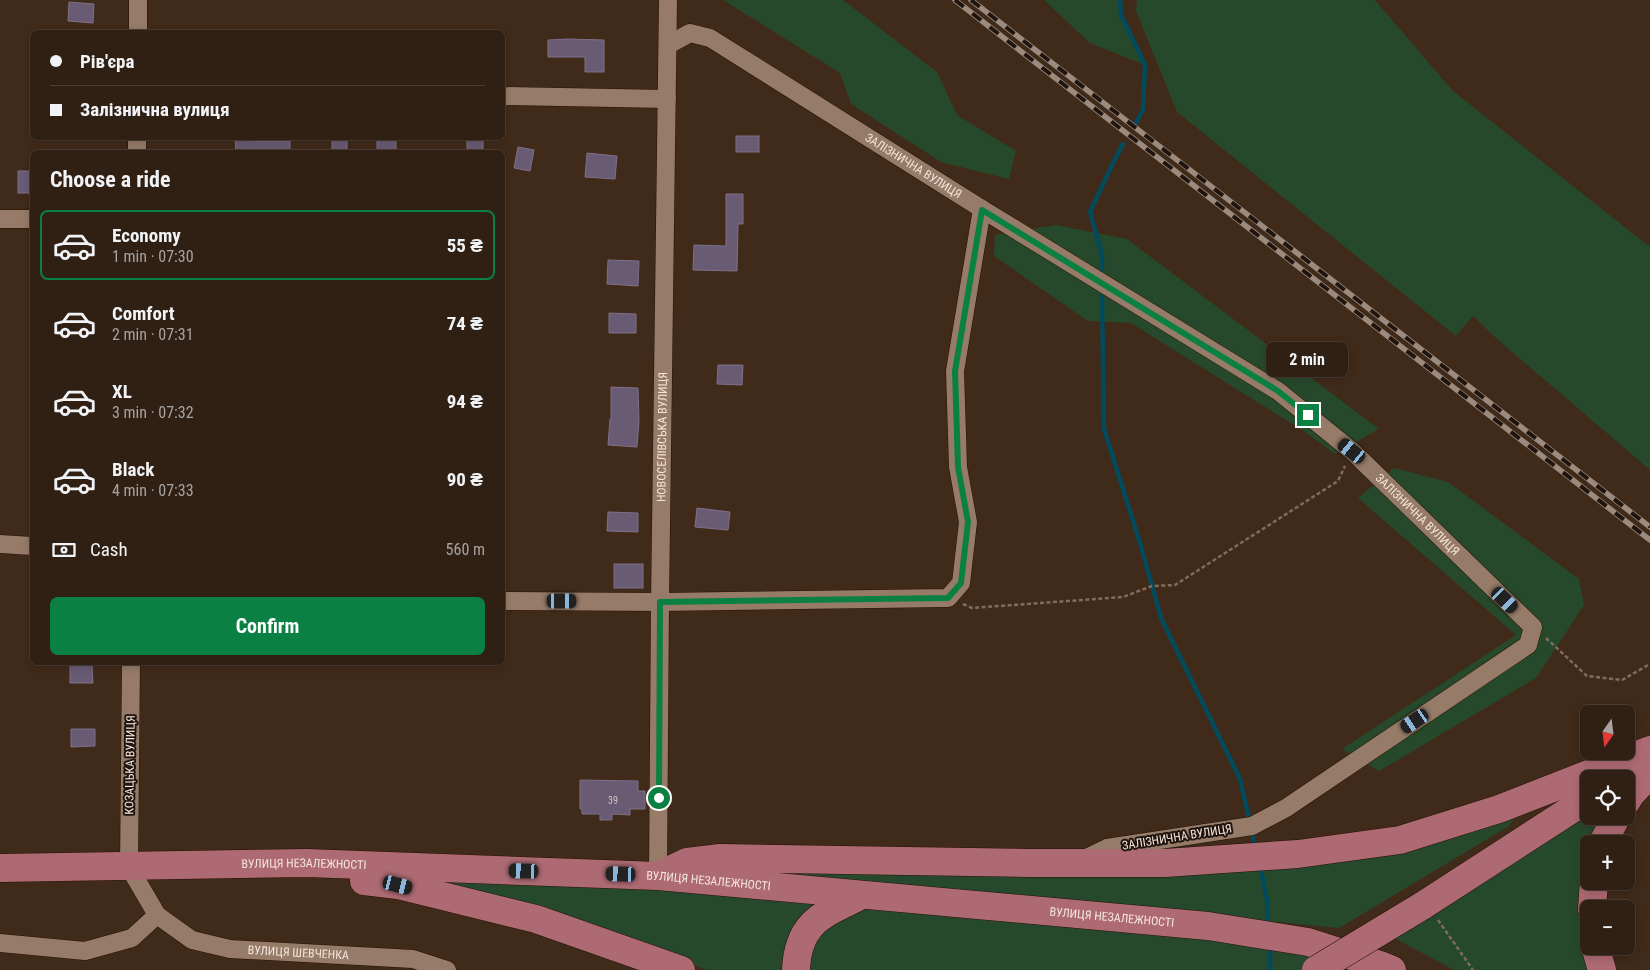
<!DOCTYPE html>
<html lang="en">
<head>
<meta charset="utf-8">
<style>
	:root { --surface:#302014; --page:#38281d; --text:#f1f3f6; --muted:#a8a3a0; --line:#4b3e34; --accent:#0b8043 }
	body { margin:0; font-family:"Roboto Condensed",sans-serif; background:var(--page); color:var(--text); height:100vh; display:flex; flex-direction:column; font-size:19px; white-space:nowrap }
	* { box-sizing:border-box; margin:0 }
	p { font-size:16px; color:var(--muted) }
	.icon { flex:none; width:28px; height:28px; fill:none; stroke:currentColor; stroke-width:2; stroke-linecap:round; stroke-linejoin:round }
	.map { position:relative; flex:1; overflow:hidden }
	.side { position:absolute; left:30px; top:150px; width:475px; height:515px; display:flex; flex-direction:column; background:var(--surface); border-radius:8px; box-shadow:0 2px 8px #0003,0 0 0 1px var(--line) }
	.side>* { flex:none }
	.hud { position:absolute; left:30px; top:30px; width:475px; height:110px; border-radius:8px; box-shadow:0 2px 8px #0003,0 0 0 1px var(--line); display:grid; align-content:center; height:110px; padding:0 20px; background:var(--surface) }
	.needle { width:32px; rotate:194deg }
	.buttons { position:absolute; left:1580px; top:705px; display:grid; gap:10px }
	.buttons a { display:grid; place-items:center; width:55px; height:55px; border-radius:8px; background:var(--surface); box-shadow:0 2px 8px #0003,0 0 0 1px var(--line); font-size:25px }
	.end { position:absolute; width:22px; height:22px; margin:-11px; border:6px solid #0b8043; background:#fff; box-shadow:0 0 0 2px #fff }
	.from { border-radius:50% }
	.bubble { position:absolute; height:35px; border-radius:8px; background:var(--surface); box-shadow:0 2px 8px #0003,0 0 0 1px var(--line); font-size:16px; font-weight:700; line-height:35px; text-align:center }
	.car { position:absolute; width:15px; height:30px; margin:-15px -8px; border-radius:6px; box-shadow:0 0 4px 1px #0007; background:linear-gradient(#222 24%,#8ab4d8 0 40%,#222 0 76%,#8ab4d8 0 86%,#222 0) }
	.hud b { display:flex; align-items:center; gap:18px; height:48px; font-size:19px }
	.hud b+b { border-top:1px solid var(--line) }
	.hud i { width:12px; height:12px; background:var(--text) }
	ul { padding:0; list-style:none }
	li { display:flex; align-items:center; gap:15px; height:70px; margin:0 10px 8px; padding:0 10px; border:2px solid transparent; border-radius:8px }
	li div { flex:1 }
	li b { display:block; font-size:19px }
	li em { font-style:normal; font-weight:700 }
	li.current { border-color:var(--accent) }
	li>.icon { width:45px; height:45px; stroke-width:1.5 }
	h2 { padding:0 20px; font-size:22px; line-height:60px }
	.pay { display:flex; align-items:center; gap:12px; height:55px; padding:0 20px; font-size:19px }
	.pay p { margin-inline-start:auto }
	.primary-button { display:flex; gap:10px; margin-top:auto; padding:10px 20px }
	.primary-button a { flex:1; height:58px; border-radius:8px; background:var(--accent); color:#fff; font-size:20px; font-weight:700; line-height:58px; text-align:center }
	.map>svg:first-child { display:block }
	.green { fill:#27492b }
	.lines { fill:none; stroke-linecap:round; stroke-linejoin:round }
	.stream { stroke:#024b5d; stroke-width:4.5 }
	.building { fill:#6a5b74; stroke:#7f708a }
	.street-casing { stroke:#261203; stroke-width:19 }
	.primary-casing { stroke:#261203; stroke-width:29 }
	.path { stroke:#806c5f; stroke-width:2.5; stroke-dasharray:4 2.5; stroke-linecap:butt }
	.street { stroke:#967b68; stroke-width:18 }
	.primary { stroke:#ad6a73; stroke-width:28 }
	.rail-casing { stroke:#9c8a7d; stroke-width:5.5 }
	.rail { stroke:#1f150e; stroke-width:4; stroke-dasharray:11; stroke-linecap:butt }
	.primary-bridge-casing { stroke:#261203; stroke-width:29; stroke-linecap:butt }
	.primary-bridge { stroke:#ad6a73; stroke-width:28 }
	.route { stroke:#0b8043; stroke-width:6 }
	.labels { text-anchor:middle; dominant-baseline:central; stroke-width:4; stroke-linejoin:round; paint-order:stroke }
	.number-label { font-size:10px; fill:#d2c2c1 }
	.street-label { font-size:12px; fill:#f4e5db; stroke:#1f150e }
</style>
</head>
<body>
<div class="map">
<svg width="1650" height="970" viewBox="0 0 1650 970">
	<rect width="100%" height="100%" fill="#402a1a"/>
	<g class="green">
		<polygon points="723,0 843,0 937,72 957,115 1016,151 1009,179 941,162 851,104 840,73"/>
		<polygon points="1044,0 1120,0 1121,15 1145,65 1090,43"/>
		<polygon points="1137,0 1375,0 1453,91 1650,247 1650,470 1498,340 1473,316 1456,336 1177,112 1136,11"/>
		<polygon points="1056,225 1127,239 1379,429 1335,454 1302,430 1131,323 1088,321 994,256 995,235"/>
		<polygon points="1394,468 1448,482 1579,579 1584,605 1536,678 1379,771 1342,749 1516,635 1358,498"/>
		<polygon points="1589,812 1589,816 1611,816 1589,844 1589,864 1583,907 1587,942 1594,970 1454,970 1385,933"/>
		<polygon points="1517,813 1509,826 1339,928 797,875 705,863 1071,873"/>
		<polygon points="416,873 650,884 836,905 790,970 707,970"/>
		<polygon points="872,909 1121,927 1298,950 1316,961 1302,970 805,970 805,946 846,911"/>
	</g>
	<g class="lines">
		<g class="stream">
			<polyline points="1120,0 1121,15 1145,65 1143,110 1134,126"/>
			<polyline points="1102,269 1102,255 1090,212 1114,161 1123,144"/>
			<polyline points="1102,297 1104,429 1141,546 1161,618 1240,779 1250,823"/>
			<polyline points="1252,830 1255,847"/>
			<polyline points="1260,866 1267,900 1268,923"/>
			<polyline points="1270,949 1270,970"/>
		</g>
	</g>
	<g class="building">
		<polygon points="69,2 94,4 93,23 68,21"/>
		<polygon points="568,39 604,40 604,72 585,72 585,57 548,57 548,40"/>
		<rect x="736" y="136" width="23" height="16"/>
		<polygon points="235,138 251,138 251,141 290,141 290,152 236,152"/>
		<rect x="332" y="138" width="15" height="14"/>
		<rect x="377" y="138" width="19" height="14"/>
		<rect x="467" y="138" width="16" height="14"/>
		<polygon points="518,147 534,150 530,171 514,168"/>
		<polygon points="587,153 617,156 615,179 585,177"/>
		<rect x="18" y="171" width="14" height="22"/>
		<polygon points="726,194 743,194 743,224 738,224 737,271 693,270 694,245 726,246"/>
		<polygon points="608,260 639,261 638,286 607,284"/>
		<polygon points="609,313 636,314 636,333 609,333"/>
		<polygon points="718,365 743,365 742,385 717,384"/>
		<polygon points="611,387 638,388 639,421 637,447 608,445 610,419 611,419"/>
		<polygon points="697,508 730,512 728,530 695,527"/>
		<polygon points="608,512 638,513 638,532 607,531"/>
		<rect x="614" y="564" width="29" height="24"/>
		<polygon points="70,664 92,664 93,683 70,683"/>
		<polygon points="71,729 95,729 95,746 71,747"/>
		<polygon points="580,780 638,781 638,791 645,791 645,809 630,809 630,815 612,814 612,820 600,820 600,814 582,814 582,809 580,809"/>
	</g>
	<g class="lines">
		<g class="street-casing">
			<g id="street">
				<polyline points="138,0 138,32"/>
				<path id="s1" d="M668 45 690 33 710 38 982 209 1278 391 1352 451 1533 627 1528 645 1286 808 1252 826 1107 848 1084 859"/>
				<polyline points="502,96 667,99"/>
				<polyline points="137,152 137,138"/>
				<polyline points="0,219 32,219"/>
				<polyline points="0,544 32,546"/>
				<polyline points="502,601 660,602 948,598 961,583 968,522 958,467 955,371 982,209"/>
				<path id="s2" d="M131 662 129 867 157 915 192 940 230 949 413 959 447 970"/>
				<path id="s3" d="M658 876 660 602 668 0"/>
				<polyline points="0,943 85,951 132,938 157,915"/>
			</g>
		</g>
		<g class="primary-casing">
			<g id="primary">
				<polyline points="1626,802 1631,794 1650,774"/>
				<polyline points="1602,844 1617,816"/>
				<path id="s4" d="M0 868 307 863 658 876 1208 926 1308 942 1380 965 1392 970"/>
				<polyline points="666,872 687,862 720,858 1029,863 1165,863 1298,854 1400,840 1499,809 1650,750"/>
				<polyline points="364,881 398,885 536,919 681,970"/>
				<polyline points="1422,906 1589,798"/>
				<polyline points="1592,909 1594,881"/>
				<polyline points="1595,946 1602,970"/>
				<path d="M796 970C798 921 824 914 862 895"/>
			</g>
		</g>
		<g class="path">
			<polyline points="963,604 972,608 1123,597 1152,586 1175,585 1338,481 1345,466"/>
			<polyline points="1546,638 1587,676 1622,680 1650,664"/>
			<polyline points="1438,920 1473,970"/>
		</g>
		<use href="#street" class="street"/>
		<use href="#primary" class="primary"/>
		<g class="rail-casing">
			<g id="rail">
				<polyline points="955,0 1650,540"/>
				<polyline points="971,0 1650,527"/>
			</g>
		</g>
		<use href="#rail" class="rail"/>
		<g class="primary-bridge-casing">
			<polyline id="primary-bridge" points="1316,970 1422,906"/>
		</g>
		<use href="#primary-bridge" class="primary-bridge"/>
	</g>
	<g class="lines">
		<polyline class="route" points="659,798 660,602 948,598 961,583 968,522 958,467 955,371 982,210 1278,391 1308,415"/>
	</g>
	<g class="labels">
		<g class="number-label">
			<text x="613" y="800">39</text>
		</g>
		<g class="street-label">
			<text stroke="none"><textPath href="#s1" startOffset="286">ЗАЛІЗНИЧНА ВУЛИЦЯ</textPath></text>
			<text stroke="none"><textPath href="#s3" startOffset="439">НОВОСЕЛІВСЬКА ВУЛИЦЯ</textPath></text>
			<text stroke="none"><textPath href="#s1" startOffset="901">ЗАЛІЗНИЧНА ВУЛИЦЯ</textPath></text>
			<text transform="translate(130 765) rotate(-89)">КОЗАЦЬКА ВУЛИЦЯ</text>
			<text transform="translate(1177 837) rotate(-9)">ЗАЛІЗНИЧНА ВУЛИЦЯ</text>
			<text stroke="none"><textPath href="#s4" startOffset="304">ВУЛИЦЯ НЕЗАЛЕЖНОСТІ</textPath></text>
			<text stroke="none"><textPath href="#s4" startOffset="709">ВУЛИЦЯ НЕЗАЛЕЖНОСТІ</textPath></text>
			<text stroke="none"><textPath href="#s4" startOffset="1114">ВУЛИЦЯ НЕЗАЛЕЖНОСТІ</textPath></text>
			<text stroke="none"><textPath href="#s2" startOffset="411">ВУЛИЦЯ ШЕВЧЕНКА</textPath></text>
		</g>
	</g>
</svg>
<div class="buttons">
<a><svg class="needle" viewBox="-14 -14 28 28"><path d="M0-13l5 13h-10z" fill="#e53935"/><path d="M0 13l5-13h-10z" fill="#a8a3a0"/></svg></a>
<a><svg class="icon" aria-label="locate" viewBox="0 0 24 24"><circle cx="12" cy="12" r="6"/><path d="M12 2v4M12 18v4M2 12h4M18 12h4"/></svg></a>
<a>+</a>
<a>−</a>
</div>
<i class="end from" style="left:659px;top:798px"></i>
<i class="end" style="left:1308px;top:415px"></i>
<div class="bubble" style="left:1266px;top:342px;width:82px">2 min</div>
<i class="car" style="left:1352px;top:451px;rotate:309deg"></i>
<i class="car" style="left:1505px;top:600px;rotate:134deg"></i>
<i class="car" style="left:562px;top:601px;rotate:90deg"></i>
<i class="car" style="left:1415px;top:721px;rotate:236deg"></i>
<i class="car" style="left:524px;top:871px;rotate:272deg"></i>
<i class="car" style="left:621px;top:874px;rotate:272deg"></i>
<i class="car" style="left:398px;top:885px;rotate:104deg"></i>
<div class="hud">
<b><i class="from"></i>Рів'єра</b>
<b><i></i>Залізнична вулиця</b>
</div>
<section class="side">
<h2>Choose a ride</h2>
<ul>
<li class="current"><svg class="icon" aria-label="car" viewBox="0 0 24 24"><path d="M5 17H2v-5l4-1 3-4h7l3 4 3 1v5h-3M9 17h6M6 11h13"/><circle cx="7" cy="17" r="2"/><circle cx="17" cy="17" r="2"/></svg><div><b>Economy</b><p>1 min · 07:30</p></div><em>55 ₴</em></li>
<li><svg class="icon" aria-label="car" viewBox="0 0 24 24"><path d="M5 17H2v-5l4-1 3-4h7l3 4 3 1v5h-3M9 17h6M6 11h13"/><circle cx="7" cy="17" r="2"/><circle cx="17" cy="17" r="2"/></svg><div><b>Comfort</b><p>2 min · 07:31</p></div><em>74 ₴</em></li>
<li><svg class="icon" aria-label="car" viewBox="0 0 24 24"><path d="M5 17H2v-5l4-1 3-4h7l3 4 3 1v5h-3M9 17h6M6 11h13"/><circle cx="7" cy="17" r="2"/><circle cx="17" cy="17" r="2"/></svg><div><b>XL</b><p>3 min · 07:32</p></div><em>94 ₴</em></li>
<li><svg class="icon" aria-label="car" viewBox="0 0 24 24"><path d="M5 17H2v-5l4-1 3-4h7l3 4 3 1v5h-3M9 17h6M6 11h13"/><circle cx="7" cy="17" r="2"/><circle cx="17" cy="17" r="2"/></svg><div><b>Black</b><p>4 min · 07:33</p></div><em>90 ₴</em></li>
</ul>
<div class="pay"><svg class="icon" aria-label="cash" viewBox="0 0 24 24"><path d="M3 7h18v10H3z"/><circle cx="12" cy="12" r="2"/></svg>Cash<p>560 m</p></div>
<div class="primary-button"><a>Confirm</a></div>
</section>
</div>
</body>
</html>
